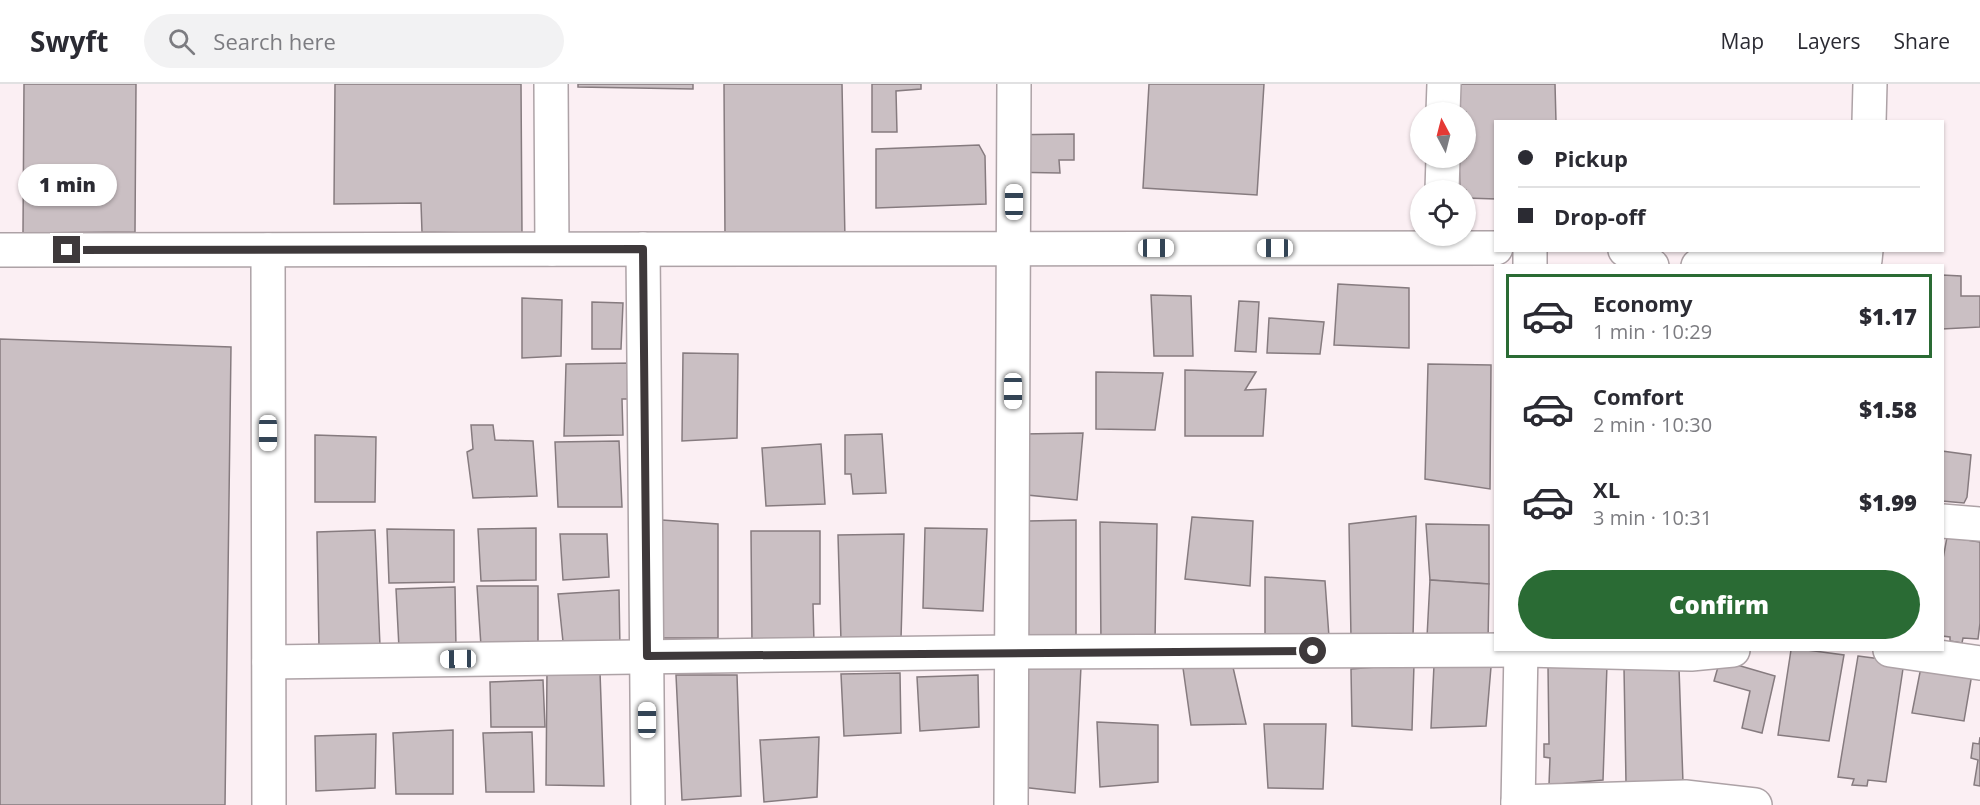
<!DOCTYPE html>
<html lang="en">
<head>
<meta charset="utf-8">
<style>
	:root { --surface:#fff; --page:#f2f2f3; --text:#2b2b33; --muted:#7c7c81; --line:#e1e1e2; --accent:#2a6b34 }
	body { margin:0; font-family:"Open Sans",sans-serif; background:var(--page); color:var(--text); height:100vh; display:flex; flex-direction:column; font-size:22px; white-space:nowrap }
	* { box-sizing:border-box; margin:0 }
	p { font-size:20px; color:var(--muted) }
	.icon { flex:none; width:33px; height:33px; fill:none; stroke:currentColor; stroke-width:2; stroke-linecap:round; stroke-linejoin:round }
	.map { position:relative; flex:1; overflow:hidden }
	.panel { position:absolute; left:1494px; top:180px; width:450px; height:387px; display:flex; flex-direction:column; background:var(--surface); border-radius:0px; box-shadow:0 2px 4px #0004 }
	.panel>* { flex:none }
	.hud { position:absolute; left:1494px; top:36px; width:450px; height:132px; border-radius:0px; box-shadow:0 2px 4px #0004; display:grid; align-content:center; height:132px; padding:0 24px; background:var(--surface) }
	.needle { width:39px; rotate:353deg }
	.tools { position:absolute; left:1410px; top:18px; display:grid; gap:12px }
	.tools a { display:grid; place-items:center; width:66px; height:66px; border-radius:50%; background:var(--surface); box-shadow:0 2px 4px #0004; font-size:30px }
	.end { position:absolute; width:27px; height:27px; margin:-14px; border:8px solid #3e393b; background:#fff; box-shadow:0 0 0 3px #fff }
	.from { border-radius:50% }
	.bubble { position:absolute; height:42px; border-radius:21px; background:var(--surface); box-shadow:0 2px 4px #0004; font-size:20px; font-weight:800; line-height:42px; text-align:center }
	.car { position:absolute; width:18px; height:36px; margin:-18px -9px; border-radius:8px; box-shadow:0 0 4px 2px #0007; background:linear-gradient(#fff 24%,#345 0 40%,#fff 0 76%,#345 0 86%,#fff 0) }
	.hud b { display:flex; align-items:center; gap:21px; height:57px; font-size:22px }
	.hud b+b { border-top:2px solid var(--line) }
	.hud i { width:15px; height:15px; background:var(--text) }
	ul { padding:10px 0 0; list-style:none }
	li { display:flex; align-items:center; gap:18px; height:84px; margin:0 12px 9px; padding:0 12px; border:3px solid transparent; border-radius:0px }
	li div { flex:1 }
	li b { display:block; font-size:22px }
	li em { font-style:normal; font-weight:800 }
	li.active { border-color:var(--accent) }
	li>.icon { width:54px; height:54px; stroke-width:1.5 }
	.button { display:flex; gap:12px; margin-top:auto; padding:12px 24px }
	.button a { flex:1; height:69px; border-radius:36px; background:var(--accent); color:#fff; font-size:24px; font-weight:800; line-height:69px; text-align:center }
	header { display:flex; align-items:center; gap:36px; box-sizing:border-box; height:84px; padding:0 30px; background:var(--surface); border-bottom:2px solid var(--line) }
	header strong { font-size:28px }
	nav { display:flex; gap:33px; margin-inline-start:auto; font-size:21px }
	.search { width:420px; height:54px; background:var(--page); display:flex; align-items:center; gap:15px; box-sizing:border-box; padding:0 21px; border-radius:33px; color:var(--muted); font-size:22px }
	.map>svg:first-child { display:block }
	.building { fill:#cabfc3; stroke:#867b7f; stroke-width:1.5 }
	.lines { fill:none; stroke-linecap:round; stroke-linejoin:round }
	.street-casing { stroke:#ada2a6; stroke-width:36 }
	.street { stroke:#fff; stroke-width:33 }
	.route { stroke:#3e393b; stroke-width:8 }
</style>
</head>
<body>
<header>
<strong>Swyft</strong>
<div class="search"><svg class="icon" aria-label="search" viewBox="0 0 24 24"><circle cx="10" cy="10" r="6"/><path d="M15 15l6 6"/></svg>Search here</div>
<nav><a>Map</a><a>Layers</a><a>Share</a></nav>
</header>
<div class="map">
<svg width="1980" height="721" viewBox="0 0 1980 721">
	<rect width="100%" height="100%" fill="#fbeff3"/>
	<g class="building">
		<polygon points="24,0 136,0 135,148 23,149"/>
		<polygon points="335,0 521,0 522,150 422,148 421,119 334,120"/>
		<polygon points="578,0 693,0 693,5 578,3"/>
		<polygon points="724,0 842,0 845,156 725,153"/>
		<polygon points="872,0 921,0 921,5 896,7 897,48 872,48"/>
		<polygon points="1149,0 1264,0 1257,111 1143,104"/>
		<polygon points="1457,0 1555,0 1556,38 1496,38 1496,115 1466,114 1466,106 1460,106 1459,74 1466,74 1466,28 1458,28"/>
		<polygon points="1074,50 1074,76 1059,76 1060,89 1006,88 1005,51"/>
		<polygon points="979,61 985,72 986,120 876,124 876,65"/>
		<polygon points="1942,191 1961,192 1961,212 1980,212 1980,243 1942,245"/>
		<polygon points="1338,200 1409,204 1409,264 1334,261"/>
		<polygon points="1151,211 1191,212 1193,272 1154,272"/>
		<polygon points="522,214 562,216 561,272 522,274"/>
		<polygon points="1239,217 1259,218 1256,268 1235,267"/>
		<polygon points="592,218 623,219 621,265 592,265"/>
		<polygon points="1269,234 1324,238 1320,270 1267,269"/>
		<polygon points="0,255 231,263 225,721 0,721"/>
		<polygon points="683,269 738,270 737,354 682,357"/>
		<polygon points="633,279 635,315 622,315 623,351 564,352 566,280"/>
		<polygon points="1428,280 1491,281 1490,405 1425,395"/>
		<polygon points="1185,286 1256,288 1245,306 1266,305 1263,352 1185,352"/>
		<polygon points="1096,288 1163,289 1155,346 1096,345"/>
		<polygon points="471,341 493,341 495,356 533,357 537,412 473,414 467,368 473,365"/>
		<polygon points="1083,349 1077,416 1027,411 1022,350"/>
		<polygon points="882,350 886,409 853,410 851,390 845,390 845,351"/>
		<polygon points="315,351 376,353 375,418 315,418"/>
		<polygon points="619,357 622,423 558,423 555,358"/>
		<polygon points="821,360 825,420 766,422 762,364"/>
		<polygon points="1942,367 1971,371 1967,413 1964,419 1942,417"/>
		<polygon points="1416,432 1413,553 1351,554 1349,440"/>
		<polygon points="1192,433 1253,437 1250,502 1185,495"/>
		<polygon points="662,436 718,440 718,554 661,554"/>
		<polygon points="1076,436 1076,555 1023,558 1028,437"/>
		<polygon points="1100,438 1157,440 1155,557 1101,562"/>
		<polygon points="1426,440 1489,441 1489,500 1430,496"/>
		<polygon points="536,444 536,496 481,497 478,445"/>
		<polygon points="925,444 987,445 983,527 923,524"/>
		<polygon points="387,445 454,446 454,498 389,499"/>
		<polygon points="375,446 380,562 319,564 317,448"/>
		<polygon points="751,447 820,447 820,520 813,520 814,559 752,561"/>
		<polygon points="560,450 607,450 609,493 563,496"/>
		<polygon points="904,450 901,555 841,557 838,451"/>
		<polygon points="1947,453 1980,458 1980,539 1978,555 1963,554 1962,559 1950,557 1950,553 1942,552 1942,480"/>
		<polygon points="1265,493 1325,497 1329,553 1265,554"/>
		<polygon points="1430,496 1489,500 1488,559 1427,553"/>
		<polygon points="477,502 538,502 538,562 481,562"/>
		<polygon points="455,503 456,565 399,564 396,505"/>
		<polygon points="619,506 620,566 564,567 558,510"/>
		<polygon points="1791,566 1807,566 1844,571 1829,657 1778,651"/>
		<polygon points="1858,572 1904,578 1886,698 1868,696 1867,702 1852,701 1854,695 1838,693"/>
		<polygon points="1720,576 1775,592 1762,649 1742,644 1750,607 1714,597"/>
		<polygon points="1922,578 1973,584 1964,637 1912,629"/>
		<polygon points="1232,579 1246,640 1191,641 1183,584"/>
		<polygon points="1414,580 1412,646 1352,642 1351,585"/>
		<polygon points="1434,581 1491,583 1486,642 1431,644"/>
		<polygon points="1607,581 1603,696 1549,701 1550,674 1544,673 1544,660 1549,660 1548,582"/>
		<polygon points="1081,582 1075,709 1021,703 1021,584"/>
		<polygon points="1624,584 1679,584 1683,699 1626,699"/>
		<polygon points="547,585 600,588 604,702 546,701"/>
		<polygon points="900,589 901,649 844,652 841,590"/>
		<polygon points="676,591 737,591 741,712 682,716"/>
		<polygon points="978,591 979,643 920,647 917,593"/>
		<polygon points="543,596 545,643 491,643 490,598"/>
		<polygon points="1097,638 1158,641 1158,698 1100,703"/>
		<polygon points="1264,640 1326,640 1323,705 1268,704"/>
		<polygon points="453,646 453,710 396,710 393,649"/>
		<polygon points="532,648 534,708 486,708 483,649"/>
		<polygon points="376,650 375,704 316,707 315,652"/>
		<polygon points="819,653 817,713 764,718 760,656"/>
		<polygon points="1980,653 1980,702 1974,701 1978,676 1971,674 1973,659 1979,660"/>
	</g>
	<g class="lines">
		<g class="street-casing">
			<g id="street">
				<polyline points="551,0 552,165"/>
				<polyline points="1443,28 1444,0"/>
				<polyline points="1869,38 1870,0"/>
				<polyline points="1442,106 1443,74"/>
				<polyline points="643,165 648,721"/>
				<polyline points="0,166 1496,164"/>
				<polyline points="268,166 269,721"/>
				<polyline points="1625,166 1642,174 1652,182"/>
				<polyline points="1530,182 1530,166"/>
				<polyline points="1698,182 1865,176 1866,166"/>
				<polyline points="1942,437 1980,440"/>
				<polyline points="1890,566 1980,579"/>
				<polyline points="269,578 1012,568 1521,566 1691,570 1733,566"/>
				<polyline points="1518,718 1685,713 1755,721"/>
				<polyline points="1011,721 1014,0"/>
				<polyline points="1518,721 1521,566"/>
			</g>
		</g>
		<use href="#street" class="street"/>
	</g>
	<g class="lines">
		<polyline class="route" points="67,166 643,165 647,572 1313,567"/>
	</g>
</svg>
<div class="tools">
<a><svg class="needle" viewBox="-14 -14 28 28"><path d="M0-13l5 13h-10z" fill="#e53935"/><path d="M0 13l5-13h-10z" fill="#7c7c81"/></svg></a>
<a><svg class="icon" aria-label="locate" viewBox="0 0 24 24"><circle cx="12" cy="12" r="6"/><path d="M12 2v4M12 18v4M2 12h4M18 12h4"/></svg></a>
</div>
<i class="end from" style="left:1313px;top:567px"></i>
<i class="end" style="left:67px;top:166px"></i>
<div class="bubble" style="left:18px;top:80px;width:99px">1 min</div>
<i class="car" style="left:1014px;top:118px;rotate:0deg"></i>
<i class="car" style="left:1156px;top:164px;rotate:90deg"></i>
<i class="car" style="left:1275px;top:164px;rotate:270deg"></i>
<i class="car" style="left:1013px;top:307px;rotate:180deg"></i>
<i class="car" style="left:268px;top:349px;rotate:180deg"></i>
<i class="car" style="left:458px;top:575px;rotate:269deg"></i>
<i class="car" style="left:647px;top:636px;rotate:0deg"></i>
<div class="hud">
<b><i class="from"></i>Pickup</b>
<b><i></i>Drop-off</b>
</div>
<section class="panel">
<ul>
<li class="active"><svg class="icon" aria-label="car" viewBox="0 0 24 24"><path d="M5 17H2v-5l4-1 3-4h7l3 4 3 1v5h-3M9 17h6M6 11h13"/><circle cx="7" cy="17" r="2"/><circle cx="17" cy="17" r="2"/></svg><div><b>Economy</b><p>1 min · 10:29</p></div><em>$1.17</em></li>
<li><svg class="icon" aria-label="car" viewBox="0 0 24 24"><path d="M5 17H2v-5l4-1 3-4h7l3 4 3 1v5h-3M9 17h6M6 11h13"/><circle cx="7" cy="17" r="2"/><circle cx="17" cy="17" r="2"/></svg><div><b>Comfort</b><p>2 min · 10:30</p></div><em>$1.58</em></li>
<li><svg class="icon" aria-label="car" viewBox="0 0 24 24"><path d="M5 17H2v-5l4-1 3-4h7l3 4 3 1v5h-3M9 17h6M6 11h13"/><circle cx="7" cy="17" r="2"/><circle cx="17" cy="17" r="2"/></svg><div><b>XL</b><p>3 min · 10:31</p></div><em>$1.99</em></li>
</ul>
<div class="button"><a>Confirm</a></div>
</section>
</div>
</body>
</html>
